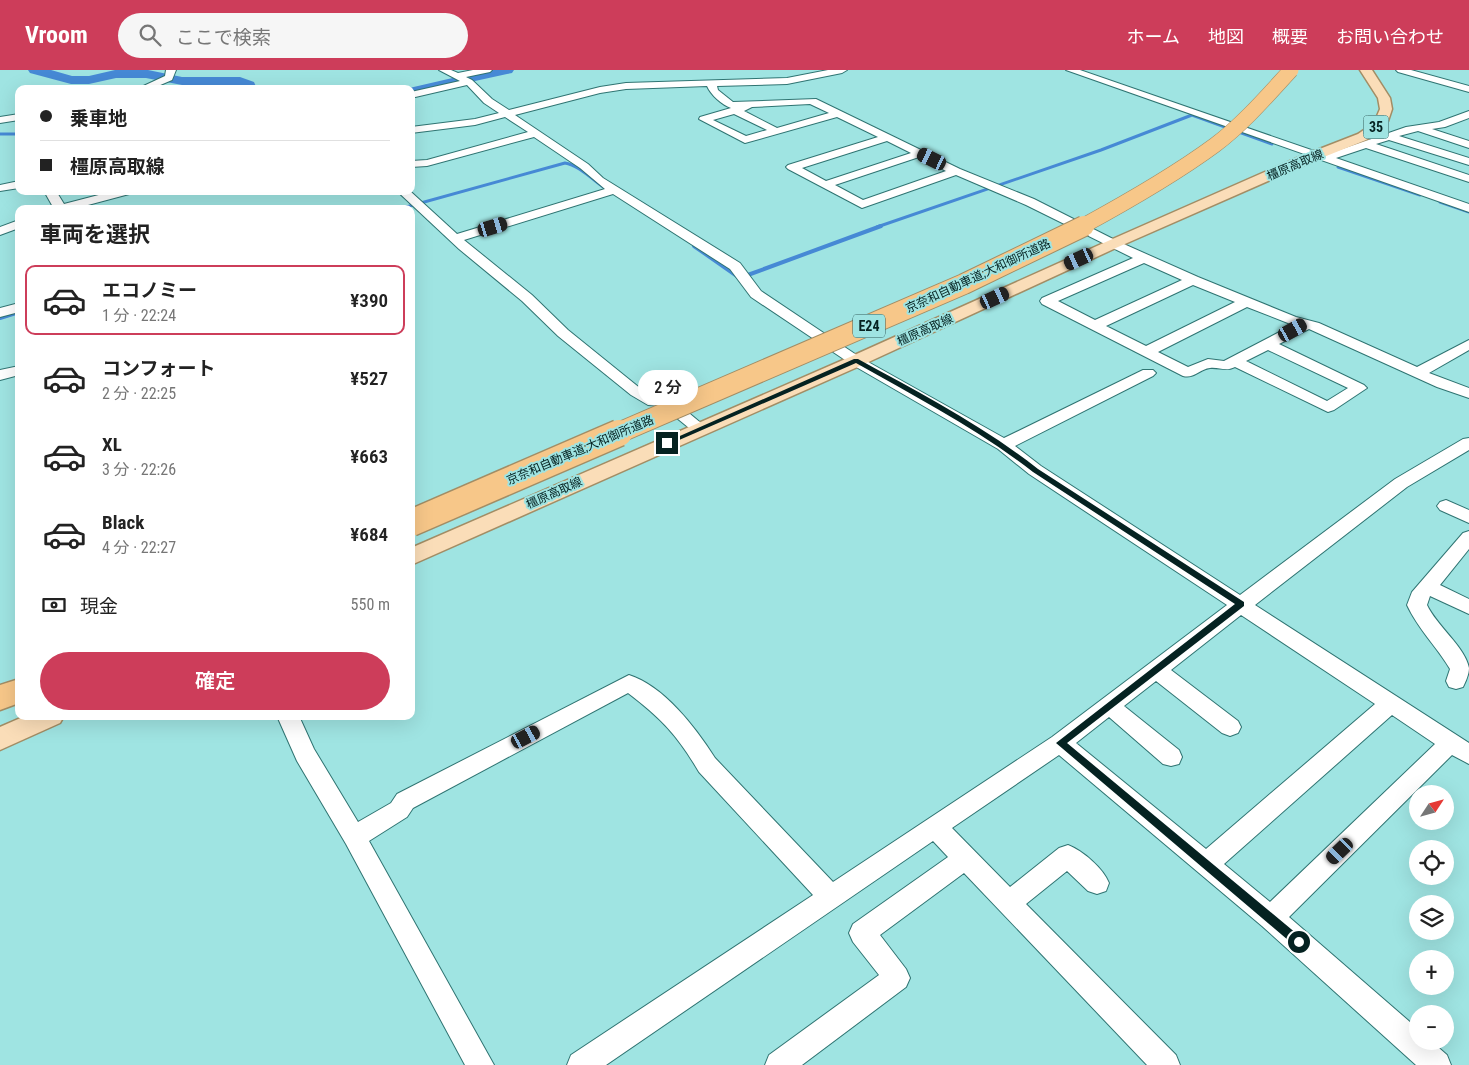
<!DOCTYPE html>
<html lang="ja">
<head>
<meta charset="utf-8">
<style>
	:root { --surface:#fff; --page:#f6f6f6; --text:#222; --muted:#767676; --line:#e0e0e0; --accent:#cd3d5a }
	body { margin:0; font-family:"Roboto Condensed","Noto Sans JP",sans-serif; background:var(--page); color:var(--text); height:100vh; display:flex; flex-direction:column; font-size:19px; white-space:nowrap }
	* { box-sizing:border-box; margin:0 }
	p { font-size:16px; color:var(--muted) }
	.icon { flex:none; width:28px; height:28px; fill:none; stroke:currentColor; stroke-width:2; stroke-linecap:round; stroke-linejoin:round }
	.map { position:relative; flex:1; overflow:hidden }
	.drawer { position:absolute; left:15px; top:135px; width:400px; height:515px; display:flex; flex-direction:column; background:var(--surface); border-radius:10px; box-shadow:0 5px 20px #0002 }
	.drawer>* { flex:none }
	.hud { position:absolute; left:15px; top:15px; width:400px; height:110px; border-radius:10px; box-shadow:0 5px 20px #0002; display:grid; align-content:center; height:110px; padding:0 25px; background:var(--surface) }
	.needle { width:32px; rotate:54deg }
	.tools { position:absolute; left:1409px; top:715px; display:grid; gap:10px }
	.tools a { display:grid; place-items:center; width:45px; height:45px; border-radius:50%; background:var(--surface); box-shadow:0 5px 20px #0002; font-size:25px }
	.end { position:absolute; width:22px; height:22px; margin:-11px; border:6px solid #052221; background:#fff; box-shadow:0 0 0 2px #fff }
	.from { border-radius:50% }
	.bubble { position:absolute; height:35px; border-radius:18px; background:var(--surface); box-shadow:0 5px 20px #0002; font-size:16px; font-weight:600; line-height:35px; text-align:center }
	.car { position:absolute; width:15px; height:30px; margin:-15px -8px; border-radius:6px; box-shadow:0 0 4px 1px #0007; background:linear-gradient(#222 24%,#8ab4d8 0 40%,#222 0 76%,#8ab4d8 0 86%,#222 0) }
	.hud b { display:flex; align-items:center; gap:18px; height:48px; font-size:19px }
	.hud b+b { border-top:1px solid var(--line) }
	.hud i { width:12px; height:12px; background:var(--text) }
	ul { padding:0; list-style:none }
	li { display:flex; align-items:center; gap:15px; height:70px; margin:0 10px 8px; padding:0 15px; border:2px solid transparent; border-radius:10px }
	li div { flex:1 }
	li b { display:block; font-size:19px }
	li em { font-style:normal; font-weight:600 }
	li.active { border-color:var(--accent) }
	li>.icon { width:45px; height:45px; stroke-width:1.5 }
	h2 { padding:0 25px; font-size:22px; line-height:60px }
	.pay { display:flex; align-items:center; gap:12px; height:55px; padding:0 25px; font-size:19px }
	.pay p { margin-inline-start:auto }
	.primary-button { display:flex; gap:10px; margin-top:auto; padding:10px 25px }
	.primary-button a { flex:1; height:58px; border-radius:30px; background:var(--accent); color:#fff; font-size:20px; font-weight:600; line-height:58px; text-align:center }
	header { display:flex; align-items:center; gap:30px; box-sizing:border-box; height:70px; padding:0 25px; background:var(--accent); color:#fff }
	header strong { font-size:24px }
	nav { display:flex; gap:28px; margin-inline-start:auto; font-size:18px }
	.search { width:350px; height:45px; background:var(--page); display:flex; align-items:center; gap:12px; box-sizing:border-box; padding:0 18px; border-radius:28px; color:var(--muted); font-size:19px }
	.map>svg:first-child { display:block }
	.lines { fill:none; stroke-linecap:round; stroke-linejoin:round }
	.stream-far1 { stroke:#4689d5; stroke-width:3 }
	.stream { stroke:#4689d5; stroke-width:4 }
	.river { fill:#4689d5; fill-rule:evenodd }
	.minor-casing { stroke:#2f7472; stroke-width:2 }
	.major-casing { stroke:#a28d65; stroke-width:3 }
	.highway-casing { stroke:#a28d65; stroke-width:3 }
	.minor { fill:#fff; fill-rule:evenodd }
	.major { fill:#faddb8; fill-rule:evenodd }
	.highway { fill:#f7c789; fill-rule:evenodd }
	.highway-bridge-far2-casing { stroke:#a28d65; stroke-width:16; stroke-linecap:butt }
	.highway-bridge-far1-casing { stroke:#a28d65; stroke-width:22; stroke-linecap:butt }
	.highway-bridge-casing { stroke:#a28d65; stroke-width:29; stroke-linecap:butt }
	.highway-bridge-far2 { stroke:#f7c789; stroke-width:15 }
	.highway-bridge-far1 { stroke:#f7c789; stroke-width:20 }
	.highway-bridge { stroke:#f7c789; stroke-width:26 }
	.route { fill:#052221 }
	.labels { text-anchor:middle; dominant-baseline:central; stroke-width:4; stroke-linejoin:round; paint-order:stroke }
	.far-street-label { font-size:12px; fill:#052221; stroke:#9fe4e2 }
	.shield { fill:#9fe4e2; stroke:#335c5b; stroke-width:1 }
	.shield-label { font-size:14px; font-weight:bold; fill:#052221 }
</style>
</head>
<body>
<header>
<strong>Vroom</strong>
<div class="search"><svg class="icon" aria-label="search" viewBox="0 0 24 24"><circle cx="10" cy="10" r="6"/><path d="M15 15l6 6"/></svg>ここで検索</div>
<nav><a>ホーム</a><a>地図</a><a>概要</a><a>お問い合わせ</a></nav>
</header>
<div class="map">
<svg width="1469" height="995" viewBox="0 0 1469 995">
	<rect width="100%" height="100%" fill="#9fe4e2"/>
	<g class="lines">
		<g class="stream-far1">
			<polyline points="0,64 19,64"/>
			<polyline points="1338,97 1420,125"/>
			<polyline points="1440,132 1469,142"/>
			<path d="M399 139 565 93C579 95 596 113 609 121"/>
			<polyline points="877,157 1101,80 1192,45 1272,74"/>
		</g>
		<g class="stream">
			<polyline points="694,176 737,206 745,206 881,156"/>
			<polyline points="0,248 19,242"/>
		</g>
		<g class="river">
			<polygon points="28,0 51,0 72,6 89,6 115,0 148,0 182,7 240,7 254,12 257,19 243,19 238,15 182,15 146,8 116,8 89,14 71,14 30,3"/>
			<polygon points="487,0 514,0 512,3 507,4 411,25 411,19 405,19"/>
		</g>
		<g class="minor-casing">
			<g id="minor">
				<polygon points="166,0 176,0 172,10 151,19 137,19 165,6"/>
				<path d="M439 0H451L458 3 473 0H492L490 2 466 7 472 10 492 29 509 40 600 17 626 13 787 8 828 0H847L842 3 787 14 717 16 718 20 733 32 816 29 960 99 1034 129 1117 171 1198 207 1296 247 1319 253 1417 297 1469 270V280L1429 303 1469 318V328L1437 317 1309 259 1279 274 1364 315 1367 318 1334 340 1328 342 1235 297C1225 302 1220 297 1210 298 1200 299 1194 309 1183 306L1042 234 1040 231 1042 228 1133 188 1026 135 956 105 862 138 788 99 786 97 788 95 878 67 837 47 745 73 699 49 700 47 731 38C722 35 711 25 707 16L626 19 600 23 515 45 588 94 603 108 740 193 761 221 861 288 1004 368 1143 300H1153L1156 303 1153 306 1015 376 1041 396 1240 525 1395 409 1463 369 1469 368V380L1407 417 1255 535 1469 673V694L1452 685 1289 847 1418 959V971H1431L1447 985 1451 995H1416L1262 856 1059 685 952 758 1010 817 1059 778 1068 775C1083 781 1103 798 1109 813L1106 821 1097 824 1088 821 1067 801 1026 834 1176 985 1180 995H1147L964 803 880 865 906 899 910 908 906 917 802 995H765L769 985 879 905 853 872 849 863 853 854 948 787 933 771 606 995H567L571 985 813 825 699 702C678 666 661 648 628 623L413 738 407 747 369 771 494 995H465L346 774 297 691 277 646H299L314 679 358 752 391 733 397 724 629 605C664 616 696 658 715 688L833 812 1052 667 1227 535 1029 404 998 379 851 294 751 227 730 199 613 124 464 170 532 225 568 260 641 319 657 327 671 328 708 359 706 362H694L662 336 648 335 631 325 558 266 522 231 459 179 397 121H410L457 164 605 119 580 98 534 67 427 96 411 97V91L427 90 528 62 505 47 475 55 411 63V57L475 49 499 43 484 33 467 15 411 28V22L460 11ZM810 34 829 43 777 58 744 41 752 37ZM734 44 767 60 746 66 713 50ZM887 71 911 83 826 111 802 98ZM919 87 946 101 863 130 835 115ZM1144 193 1182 210 1095 250 1058 231ZM1193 215 1235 232 1146 276 1106 256ZM1247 237 1293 255 1224 291 1208 289 1188 297 1158 282ZM1268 280 1348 318 1327 331 1246 291ZM1241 545 1375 634 1206 779 1076 673 1109 647 1163 694 1171 696 1179 694 1182 687 1179 680 1124 636 1156 611 1222 663 1230 666 1238 663 1241 657 1238 651 1171 600ZM1392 645 1435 674 1270 832 1224 794Z"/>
				<polygon points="1066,0 1080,0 1320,83 1334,82 1406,57 1439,52 1469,41 1469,48 1445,57 1432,59 1469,71 1469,78 1418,61 1399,66 1469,88 1469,95 1389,70 1376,74 1469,105 1469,112 1366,78 1336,88 1469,134 1469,142"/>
				<polygon points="1396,0 1411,0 1469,16 1469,22 1398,2"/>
				<polygon points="19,44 19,50 0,53 0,47"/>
				<polygon points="19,111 19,118 0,121 0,115"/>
				<polygon points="44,121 56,121 64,134 114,121 135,121 133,123 73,139 52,139 53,137"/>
				<polygon points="19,150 19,158 0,165 0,157"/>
				<polygon points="19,233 19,242 0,247 0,238"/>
				<polygon points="19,296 19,305 0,310 0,300"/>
				<polygon points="1446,430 1469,440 1469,453 1440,440 1437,436 1440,432"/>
				<path d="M1469 461V479L1440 515 1469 529V544L1430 526 1427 535C1436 555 1465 577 1469 598 1469 604 1466 611 1463 617L1456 619 1449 617 1446 611 1450 599C1437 577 1418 559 1407 535L1412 522 1463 463Z"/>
			</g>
		</g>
		<g class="major-casing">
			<g id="major">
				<polygon points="1360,0 1372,0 1390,28 1392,39 1388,51 1382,59 1366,70 1309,93 1118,177 862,295 411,495 411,478 850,287 1108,171 1299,87 1358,64 1374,53 1380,39 1378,28"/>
				<polygon points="25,646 64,646 60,653 0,680 0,657"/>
			</g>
		</g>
		<g class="highway-casing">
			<polygon id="highway" points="19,609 19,633 0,640 0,615"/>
		</g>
		<use href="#minor" class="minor"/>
		<use href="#major" class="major"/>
		<use href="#highway" class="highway"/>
		<g class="highway-bridge-far2-casing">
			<path id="highway-bridge-far2" d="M1081 157C1127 132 1173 106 1215 75 1243 54 1267 26 1291 0"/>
		</g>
		<g class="highway-bridge-far1-casing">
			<polyline id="highway-bridge-far1" points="616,364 964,214 1084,156"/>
		</g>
		<g class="highway-bridge-casing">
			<polyline id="highway-bridge" points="411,453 619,363"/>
		</g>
		<use href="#highway-bridge-far2" class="highway-bridge-far2"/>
		<use href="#highway-bridge-far1" class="highway-bridge-far1"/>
		<use href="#highway-bridge" class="highway-bridge"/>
	</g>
	<path class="route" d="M854 289H858C920 323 982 355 1038 399L1244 532V536L1067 673 1303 869 1304 872 1303 876 1299 878 1295 876 1056 673 1235 534 1033 402C978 359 916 327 856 293L670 374 664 373Z"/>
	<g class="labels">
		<g class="far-street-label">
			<text transform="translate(1295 95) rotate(-23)">橿原高取線</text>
			<text transform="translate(978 206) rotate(-25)">京奈和自動車道;大和御所道路</text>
			<text transform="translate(925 260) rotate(-24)">橿原高取線</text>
			<text transform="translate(580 380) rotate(-23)">京奈和自動車道;大和御所道路</text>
			<text transform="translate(554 423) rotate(-24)">橿原高取線</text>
		</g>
		<g class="shield">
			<rect x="1363.5" y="45.5" width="25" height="23" rx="4"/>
			<rect x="853" y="244.5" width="32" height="23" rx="4"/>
		</g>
		<g class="shield-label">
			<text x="1376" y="57">35</text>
			<text x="869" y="256">E24</text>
		</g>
	</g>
</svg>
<div class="tools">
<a><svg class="needle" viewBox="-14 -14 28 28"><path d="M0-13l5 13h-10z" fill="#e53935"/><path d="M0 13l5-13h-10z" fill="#767676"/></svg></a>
<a><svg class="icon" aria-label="locate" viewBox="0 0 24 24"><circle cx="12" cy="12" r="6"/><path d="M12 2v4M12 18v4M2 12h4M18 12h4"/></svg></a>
<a><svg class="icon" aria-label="layers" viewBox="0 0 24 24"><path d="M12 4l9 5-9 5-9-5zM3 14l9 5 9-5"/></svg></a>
<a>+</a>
<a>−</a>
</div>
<i class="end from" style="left:1299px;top:872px"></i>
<i class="end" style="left:667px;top:373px"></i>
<div class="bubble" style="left:638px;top:300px;width:60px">2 分</div>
<i class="car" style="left:932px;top:89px;rotate:296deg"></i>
<i class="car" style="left:493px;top:157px;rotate:73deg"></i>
<i class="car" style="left:1079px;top:189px;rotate:245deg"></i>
<i class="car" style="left:995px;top:228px;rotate:65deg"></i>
<i class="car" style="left:1293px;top:260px;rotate:61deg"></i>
<i class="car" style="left:526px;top:667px;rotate:62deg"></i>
<i class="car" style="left:1340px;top:781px;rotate:226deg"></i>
<div class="hud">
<b><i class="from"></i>乗車地</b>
<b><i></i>橿原高取線</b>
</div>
<section class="drawer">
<h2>車両を選択</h2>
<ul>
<li class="active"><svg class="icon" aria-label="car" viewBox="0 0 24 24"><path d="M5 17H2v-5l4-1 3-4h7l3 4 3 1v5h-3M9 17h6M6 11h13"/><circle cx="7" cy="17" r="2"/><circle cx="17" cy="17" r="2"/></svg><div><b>エコノミー</b><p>1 分 · 22:24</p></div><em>¥390</em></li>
<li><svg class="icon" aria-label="car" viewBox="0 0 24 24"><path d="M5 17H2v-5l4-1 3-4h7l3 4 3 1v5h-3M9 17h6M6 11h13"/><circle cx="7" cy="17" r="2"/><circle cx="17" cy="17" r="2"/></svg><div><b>コンフォート</b><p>2 分 · 22:25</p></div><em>¥527</em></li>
<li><svg class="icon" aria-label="car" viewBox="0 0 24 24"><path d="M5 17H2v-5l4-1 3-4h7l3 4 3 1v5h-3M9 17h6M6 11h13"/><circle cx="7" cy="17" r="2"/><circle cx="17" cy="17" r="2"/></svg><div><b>XL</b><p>3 分 · 22:26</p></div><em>¥663</em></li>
<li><svg class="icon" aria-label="car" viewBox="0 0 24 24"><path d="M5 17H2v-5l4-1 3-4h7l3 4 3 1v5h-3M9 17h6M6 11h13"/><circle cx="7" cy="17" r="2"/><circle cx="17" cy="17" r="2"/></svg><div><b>Black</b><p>4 分 · 22:27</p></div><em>¥684</em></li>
</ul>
<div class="pay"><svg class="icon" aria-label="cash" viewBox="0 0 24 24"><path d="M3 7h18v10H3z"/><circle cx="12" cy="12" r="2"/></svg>現金<p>550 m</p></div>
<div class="primary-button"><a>確定</a></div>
</section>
</div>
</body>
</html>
